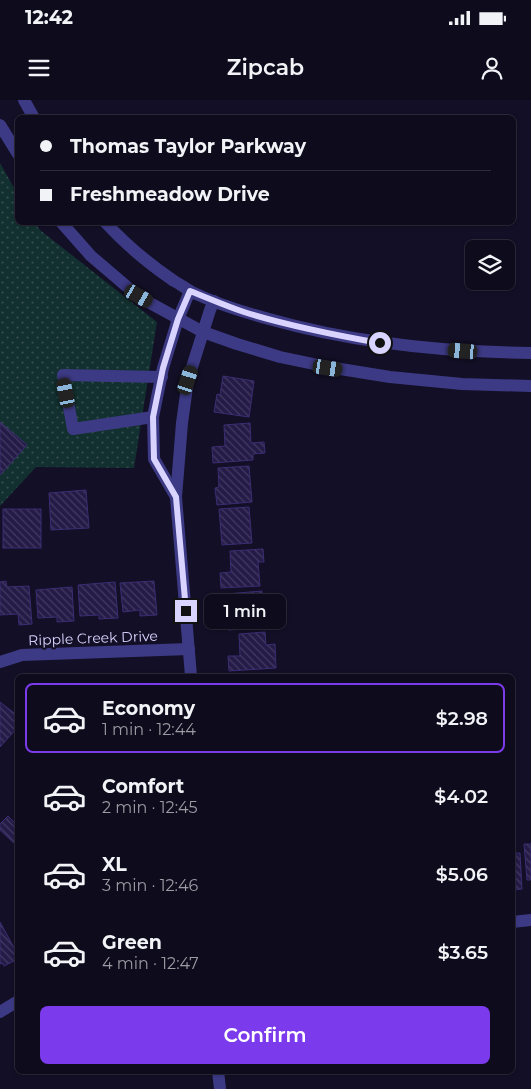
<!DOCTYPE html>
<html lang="en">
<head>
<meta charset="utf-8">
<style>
	:root { --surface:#0e0b1c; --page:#171425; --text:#f1f3f6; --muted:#9b9ba3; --line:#2e2b3b; --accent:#7c3aed }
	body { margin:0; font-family:Montserrat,sans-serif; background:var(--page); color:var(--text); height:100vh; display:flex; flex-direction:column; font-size:19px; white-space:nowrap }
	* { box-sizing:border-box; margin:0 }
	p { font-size:16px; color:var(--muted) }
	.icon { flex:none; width:28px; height:28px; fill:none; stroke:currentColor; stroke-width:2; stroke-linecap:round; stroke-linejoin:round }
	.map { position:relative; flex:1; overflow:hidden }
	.drawer { position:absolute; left:15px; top:574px; width:500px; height:400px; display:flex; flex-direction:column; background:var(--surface); border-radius:8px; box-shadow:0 1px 4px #0004,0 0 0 1px var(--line) }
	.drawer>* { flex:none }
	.top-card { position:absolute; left:15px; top:15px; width:501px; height:110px; border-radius:8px; box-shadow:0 1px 4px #0004,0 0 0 1px var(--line); display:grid; align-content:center; height:110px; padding:0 25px; background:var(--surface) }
	.buttons { position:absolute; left:465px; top:140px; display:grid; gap:10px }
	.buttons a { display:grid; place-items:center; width:50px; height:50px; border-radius:8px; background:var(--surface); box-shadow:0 1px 4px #0004,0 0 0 1px var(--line); font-size:25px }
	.end { position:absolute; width:22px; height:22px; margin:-11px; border:6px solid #d9d4ff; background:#111; box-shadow:0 0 0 2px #111 }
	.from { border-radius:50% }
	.bubble { position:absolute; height:35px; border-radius:8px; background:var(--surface); box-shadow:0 1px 4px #0004,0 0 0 1px var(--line); font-size:16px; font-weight:600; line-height:35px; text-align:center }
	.car { position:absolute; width:15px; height:30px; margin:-15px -8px; border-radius:6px; box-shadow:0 0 4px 1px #0007; background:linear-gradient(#222 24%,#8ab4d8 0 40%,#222 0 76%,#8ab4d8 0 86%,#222 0) }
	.top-card b { display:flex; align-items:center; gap:18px; height:48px; font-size:19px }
	.top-card b+b { border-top:1px solid var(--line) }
	.top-card i { width:12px; height:12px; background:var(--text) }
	ul { padding:9px 0 0; list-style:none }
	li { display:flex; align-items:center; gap:15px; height:70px; margin:0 10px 8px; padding:0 15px; border:2px solid transparent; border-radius:8px }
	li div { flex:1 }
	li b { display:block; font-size:19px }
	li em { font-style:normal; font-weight:600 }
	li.on { border-color:var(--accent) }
	li>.icon { width:45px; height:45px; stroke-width:1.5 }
	.action { display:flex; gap:10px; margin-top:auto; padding:10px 25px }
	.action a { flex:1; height:58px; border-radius:8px; background:var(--accent); color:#fff; font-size:20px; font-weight:600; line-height:58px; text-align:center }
	.status { display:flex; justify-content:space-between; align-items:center; height:35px; padding:0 25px; background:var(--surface); direction:ltr }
	.status svg { height:14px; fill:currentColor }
	header { display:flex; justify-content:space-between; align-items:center; height:65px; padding:0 25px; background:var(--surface); font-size:22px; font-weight:600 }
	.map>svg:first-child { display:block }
	.grass { fill:url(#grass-dots) }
	.building { fill:url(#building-back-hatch); stroke:#3b2d73 }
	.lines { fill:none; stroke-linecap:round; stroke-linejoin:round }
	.minor { stroke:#3d3a85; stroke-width:12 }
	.route { stroke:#d9d4ff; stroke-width:6 }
	.labels { text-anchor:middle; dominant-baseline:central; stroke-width:4.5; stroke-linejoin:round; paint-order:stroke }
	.street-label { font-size:14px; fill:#d9d4ff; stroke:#130f26 }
</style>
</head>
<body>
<div class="status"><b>12:42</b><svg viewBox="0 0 49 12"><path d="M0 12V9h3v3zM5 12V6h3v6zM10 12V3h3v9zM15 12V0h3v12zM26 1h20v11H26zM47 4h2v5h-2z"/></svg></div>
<header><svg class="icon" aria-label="menu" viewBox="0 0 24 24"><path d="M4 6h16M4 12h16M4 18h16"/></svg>Zipcab<svg class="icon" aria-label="person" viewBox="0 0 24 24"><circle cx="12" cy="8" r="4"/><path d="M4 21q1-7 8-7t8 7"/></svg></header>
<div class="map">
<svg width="531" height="989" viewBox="0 0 531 989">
	<defs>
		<pattern id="grass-dots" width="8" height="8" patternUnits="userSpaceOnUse" patternTransform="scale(1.25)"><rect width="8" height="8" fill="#12302f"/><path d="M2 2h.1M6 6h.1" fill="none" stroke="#344d4e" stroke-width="1.8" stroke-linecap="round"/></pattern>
		<pattern id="building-back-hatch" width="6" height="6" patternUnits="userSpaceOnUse" patternTransform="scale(1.25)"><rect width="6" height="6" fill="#241b47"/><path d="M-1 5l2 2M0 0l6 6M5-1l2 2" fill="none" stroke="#433b63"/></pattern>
	</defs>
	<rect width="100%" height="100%" fill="#130f26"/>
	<polygon class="grass" points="0,63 17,93 18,122 35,123 40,130 157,222 134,368 36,367 0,406"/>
	<g class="building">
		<polygon points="223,276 254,281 249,317 214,312 217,294 220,295"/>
		<polygon points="0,322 27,345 0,375"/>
		<polygon points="250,323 251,343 264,342 265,353 253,354 253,360 213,363 212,347 225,346 224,325"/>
		<polygon points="249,366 252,402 217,405 215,388 219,387 218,368"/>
		<polygon points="86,390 89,428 51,430 49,393"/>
		<polygon points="249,407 252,443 222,445 219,409"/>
		<rect x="3" y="409" width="38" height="39"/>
		<polygon points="263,449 264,462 258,462 260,486 221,488 220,473 231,472 230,451"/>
		<polygon points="6,481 7,487 29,486 32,524 19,525 18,514 0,515 0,482"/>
		<polygon points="154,481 157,515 140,516 140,510 123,512 120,483"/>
		<polygon points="115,482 118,518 99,519 99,515 80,516 78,485"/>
		<polygon points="72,487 74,521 57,522 57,517 38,518 36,490"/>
		<polygon points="262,491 264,528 228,530 226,494"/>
		<polygon points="265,532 266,545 275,544 276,568 229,571 228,556 240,556 239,534"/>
		<polygon points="0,602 18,616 18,627 0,647"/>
		<polygon points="8,716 15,723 18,720 18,747 0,730 0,724"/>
		<polygon points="524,744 531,744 531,780 527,780"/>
		<polygon points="512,753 520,753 522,789 512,790"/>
		<polygon points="0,822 18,855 18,859 4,866 2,863 0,864"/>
	</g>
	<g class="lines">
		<g class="minor">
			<polyline points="24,0 34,18"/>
			<polyline points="0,25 18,54"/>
			<polyline points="61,122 91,156 139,197 203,232 237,244 280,257 328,267 390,277 462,284 531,286"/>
			<path d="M105 122C126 145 149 164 174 181 180 184 185 188 190 191 214 203 243 212 269 219 354 243 443 252 531 253"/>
			<polyline points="153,317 73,329 63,275 162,277"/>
			<polyline points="176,397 154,359 153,317 163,268 178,219 190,191"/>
			<polyline points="0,562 22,555 189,549"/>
			<polyline points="191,576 176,397 182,323 188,280 210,210 214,201"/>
			<polyline points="512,822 531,820"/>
			<polyline points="0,912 18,901"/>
			<polyline points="218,971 220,989"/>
		</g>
	</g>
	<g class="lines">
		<path class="route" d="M186 511 176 397 154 359 153 317 163 268 178 219 190 191C208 198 226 206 244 212 289 226 335 235 380 243"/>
	</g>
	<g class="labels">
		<g class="street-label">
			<text transform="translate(93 538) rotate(-2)">Ripple Creek Drive</text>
		</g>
	</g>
</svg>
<div class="buttons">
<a><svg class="icon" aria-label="layers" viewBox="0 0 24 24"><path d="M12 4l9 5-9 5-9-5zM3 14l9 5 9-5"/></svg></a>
</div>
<i class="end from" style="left:380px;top:243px"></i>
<i class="end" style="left:186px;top:511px"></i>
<div class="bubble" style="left:204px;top:494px;width:82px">1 min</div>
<i class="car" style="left:139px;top:196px;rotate:120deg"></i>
<i class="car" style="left:463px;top:251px;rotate:275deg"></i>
<i class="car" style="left:328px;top:268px;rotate:99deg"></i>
<i class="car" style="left:188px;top:280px;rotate:18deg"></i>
<i class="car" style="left:66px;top:293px;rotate:349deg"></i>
<div class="top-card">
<b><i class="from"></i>Thomas Taylor Parkway</b>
<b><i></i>Freshmeadow Drive</b>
</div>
<section class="drawer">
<ul>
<li class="on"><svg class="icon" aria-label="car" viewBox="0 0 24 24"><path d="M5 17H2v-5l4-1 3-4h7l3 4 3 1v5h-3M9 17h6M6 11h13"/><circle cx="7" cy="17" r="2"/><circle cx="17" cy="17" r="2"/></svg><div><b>Economy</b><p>1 min · 12:44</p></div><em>$2.98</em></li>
<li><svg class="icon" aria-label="car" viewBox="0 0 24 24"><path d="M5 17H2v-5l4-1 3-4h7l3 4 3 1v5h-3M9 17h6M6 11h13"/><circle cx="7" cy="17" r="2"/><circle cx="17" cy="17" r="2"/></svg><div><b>Comfort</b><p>2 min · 12:45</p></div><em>$4.02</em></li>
<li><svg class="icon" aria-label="car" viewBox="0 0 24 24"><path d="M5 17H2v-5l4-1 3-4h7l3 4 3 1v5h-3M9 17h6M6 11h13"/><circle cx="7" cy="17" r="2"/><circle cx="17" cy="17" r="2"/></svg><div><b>XL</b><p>3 min · 12:46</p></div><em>$5.06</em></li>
<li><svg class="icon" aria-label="car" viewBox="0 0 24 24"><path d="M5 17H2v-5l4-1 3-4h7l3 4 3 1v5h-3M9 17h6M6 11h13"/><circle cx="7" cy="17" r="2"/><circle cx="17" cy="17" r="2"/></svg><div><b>Green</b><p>4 min · 12:47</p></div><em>$3.65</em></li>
</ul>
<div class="action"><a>Confirm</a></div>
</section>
</div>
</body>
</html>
